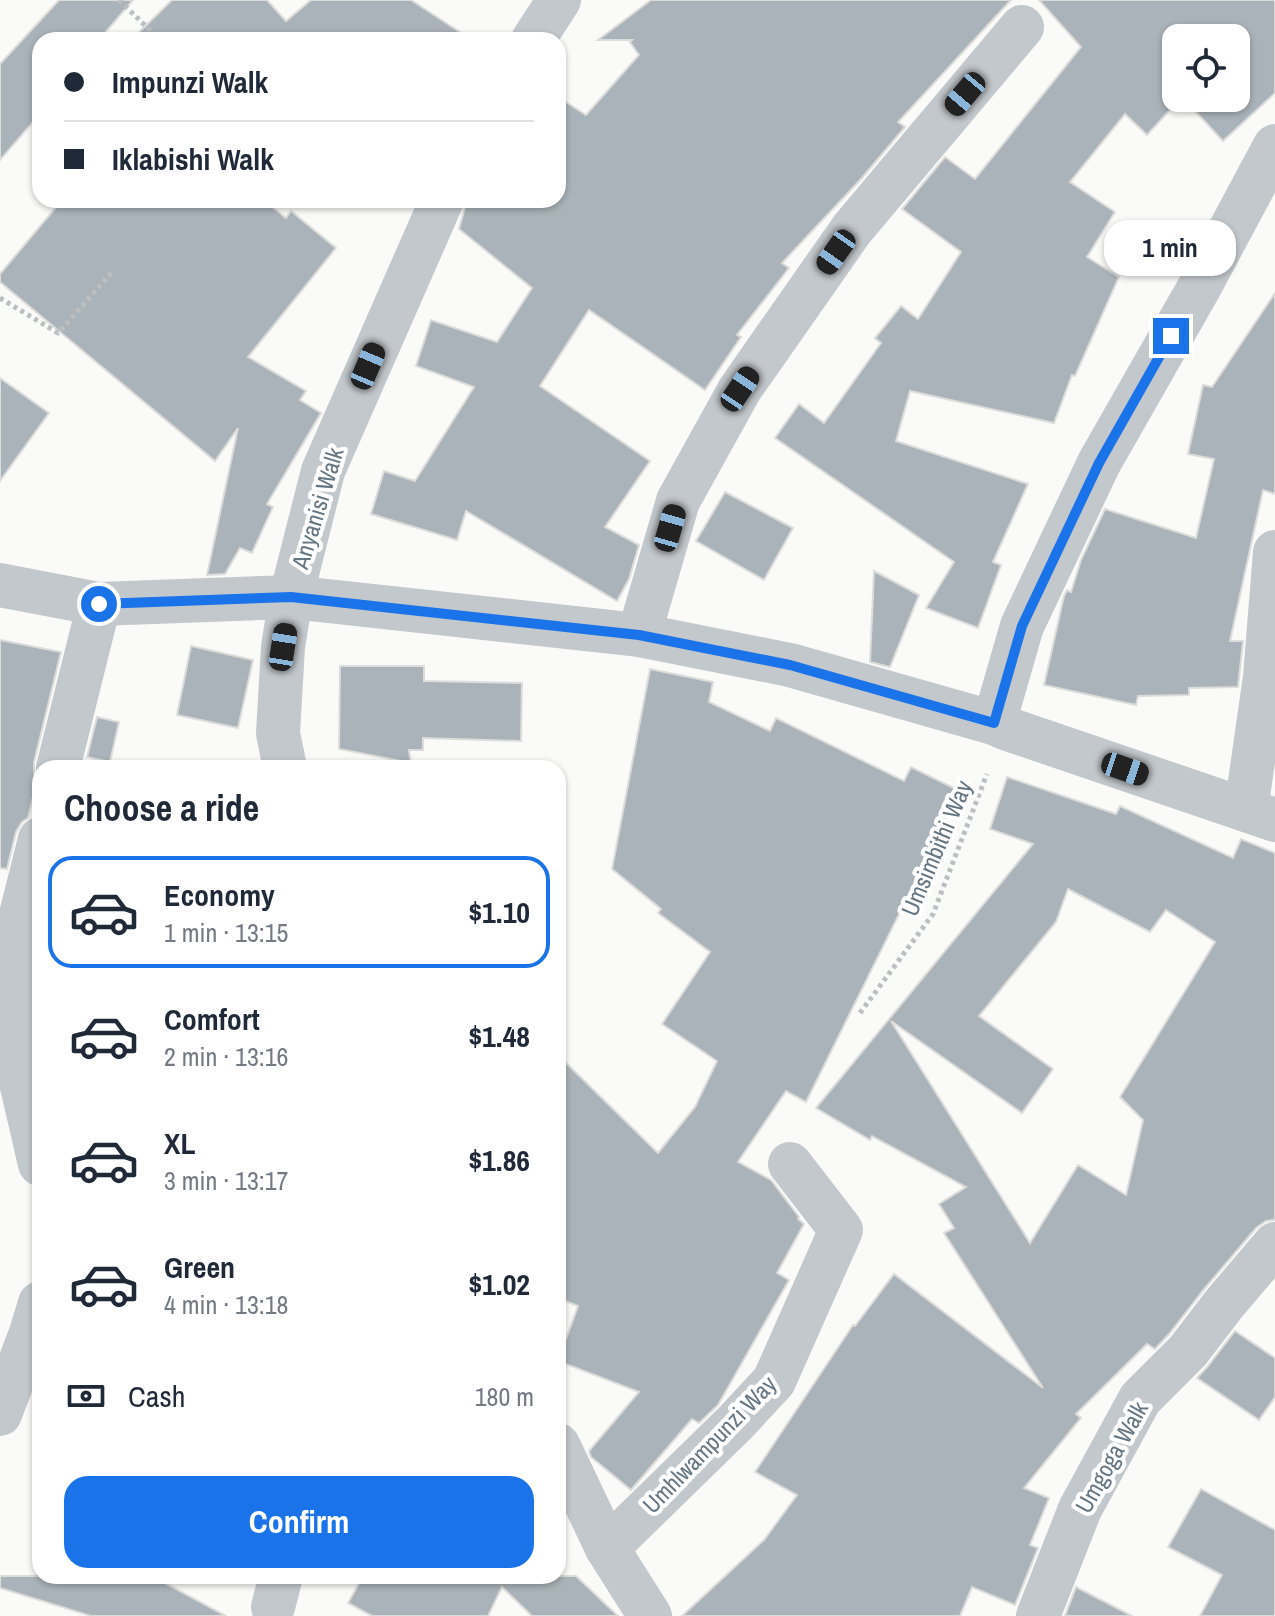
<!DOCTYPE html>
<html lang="en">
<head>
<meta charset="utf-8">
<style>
	:root { --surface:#fff; --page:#f6f6f7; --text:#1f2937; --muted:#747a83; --line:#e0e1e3; --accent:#1a73e8 }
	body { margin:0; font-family:"Archivo Narrow",sans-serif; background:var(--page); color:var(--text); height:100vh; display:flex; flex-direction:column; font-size:30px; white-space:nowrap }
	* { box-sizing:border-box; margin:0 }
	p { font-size:26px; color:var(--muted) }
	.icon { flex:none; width:44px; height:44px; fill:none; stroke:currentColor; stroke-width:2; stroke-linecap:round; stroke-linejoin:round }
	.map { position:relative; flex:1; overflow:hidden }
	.panel { position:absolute; left:32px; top:760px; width:534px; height:824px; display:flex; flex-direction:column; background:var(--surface); border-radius:24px; box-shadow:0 2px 6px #0004 }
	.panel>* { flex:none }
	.banner { position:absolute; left:32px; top:32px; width:534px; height:176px; border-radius:24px; box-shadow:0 2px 6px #0004; display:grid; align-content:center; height:176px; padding:0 32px; background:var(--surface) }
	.buttons { position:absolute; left:1162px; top:24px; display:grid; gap:16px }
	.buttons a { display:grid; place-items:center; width:88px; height:88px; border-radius:16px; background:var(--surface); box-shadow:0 2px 6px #0004; font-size:40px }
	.end { position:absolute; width:36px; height:36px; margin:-18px; border:10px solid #1a73e8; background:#fff; box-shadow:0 0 0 4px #fff }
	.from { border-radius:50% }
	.bubble { position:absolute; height:56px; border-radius:24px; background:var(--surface); box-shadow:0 2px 6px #0004; font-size:26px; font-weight:700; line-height:56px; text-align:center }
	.car { position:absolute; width:24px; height:48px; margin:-24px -12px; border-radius:10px; box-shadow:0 0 6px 2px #0007; background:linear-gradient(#222 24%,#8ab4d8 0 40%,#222 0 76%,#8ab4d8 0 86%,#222 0) }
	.banner b { display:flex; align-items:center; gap:28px; height:76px; font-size:30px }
	.banner b+b { border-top:2px solid var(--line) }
	.banner i { width:20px; height:20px; background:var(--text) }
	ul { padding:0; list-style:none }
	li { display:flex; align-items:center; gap:24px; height:112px; margin:0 16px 12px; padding:0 16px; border:4px solid transparent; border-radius:24px }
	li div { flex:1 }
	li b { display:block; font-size:30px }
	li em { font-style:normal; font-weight:700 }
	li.on { border-color:var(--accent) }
	li>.icon { width:72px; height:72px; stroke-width:1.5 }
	h2 { padding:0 32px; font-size:36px; line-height:96px }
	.pay { display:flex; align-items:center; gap:20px; height:88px; padding:0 32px; font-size:30px }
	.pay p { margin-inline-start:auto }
	.button { display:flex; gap:16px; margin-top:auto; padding:16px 32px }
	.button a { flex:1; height:92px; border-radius:24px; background:var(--accent); color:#fff; font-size:32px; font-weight:700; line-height:92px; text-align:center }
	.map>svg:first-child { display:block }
	.building { fill:#aab3b9; stroke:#dcdcda; stroke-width:2; fill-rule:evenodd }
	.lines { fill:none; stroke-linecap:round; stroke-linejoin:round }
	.path { stroke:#bbbfc2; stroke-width:5; stroke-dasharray:4 4; stroke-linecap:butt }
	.minor { stroke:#c3c8cc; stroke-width:44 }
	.route { stroke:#1a73e8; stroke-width:10 }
	.labels { text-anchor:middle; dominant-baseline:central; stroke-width:8; stroke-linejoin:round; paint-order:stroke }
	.street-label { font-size:24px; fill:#657683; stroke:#fff }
</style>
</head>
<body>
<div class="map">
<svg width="1275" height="1616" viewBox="0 0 1275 1616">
	<rect width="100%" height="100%" fill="#fafaf8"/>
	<g class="building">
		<polygon points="59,0 133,0 99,40 40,40 40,114 0,160 0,64"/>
		<polygon points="172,0 267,0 286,21 311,0 411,0 472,40 131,40"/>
		<polygon points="651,0 1011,0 898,122 905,127 861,179 782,263 789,268 737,335 741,337 705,390 589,310 540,386 650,461 605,527 639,545 629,579 617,601 466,511 457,540 371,514 384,471 415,481 474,387 416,366 431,320 497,342 532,288 459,229 467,200 558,200 558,97 586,115 639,55 630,42 632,40 598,40"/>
		<polygon points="1039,0 1275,0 1275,93 1223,141 1183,98 1236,98 1236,38 1176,38 1176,98 1181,98 1147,135 1125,114 1070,182 1115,212 1087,257 1119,277 1075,376 1072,375 1054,423 910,391 896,441 1028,484 993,562 1001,565 978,628 926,608 954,562 775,438 799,404 824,423 881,343 875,338 901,306 918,319 961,252 902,209 945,157 975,179 1081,47"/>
		<polygon points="62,200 264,200 286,218 291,211 336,248 248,357 306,391 300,400 321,413 267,504 273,507 252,553 240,548 225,574 207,575 238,428 215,461 0,282 0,274"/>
		<polygon points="1275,293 1275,494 1263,490 1230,641 1243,641 1238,687 1189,688 1189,695 1138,696 1136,705 1044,685 1064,596 1067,590 1071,592 1081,560 1105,509 1196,538 1214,459 1188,454 1203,385 1212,387"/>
		<polygon points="0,378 49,413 0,481"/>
		<polygon points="725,492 793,528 764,580 696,541"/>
		<polygon points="874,571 919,595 890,667 870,662"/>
		<polygon points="0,640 61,652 34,762 34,774 37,780 28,818 22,822 16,832 7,869 0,868"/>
		<polygon points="191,646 253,660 238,728 177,715"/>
		<polygon points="340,666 424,666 424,681 522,683 521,741 423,738 423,750 409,750 411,763 339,749"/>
		<polygon points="650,669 713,682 709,702 770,731 776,718 904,781 911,767 960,791 806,1102 786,1091 738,1162 771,1180 799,1217 798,1219 804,1224 777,1273 789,1280 718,1405 699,1423 692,1419 631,1490 591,1457 589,1451 639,1392 558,1361 578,1306 558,1298 558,1055 658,1153 695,1107 717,1061 662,1024 710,952 658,913 661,909 612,869"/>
		<polygon points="97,717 119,722 110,762 87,757"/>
		<path d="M1007 777 1116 814 1120 806 1233 858 1241 839 1275 853V1220L1266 1221 1256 1228 1205 1288 1169 1334 1155 1349 1147 1344 1076 1414 1081 1418 1024 1488 1049 1498 1030 1545 1038 1548 1015 1605 972 1587 960 1616H682L764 1540 797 1495 755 1472 853 1325 855 1326 894 1274 1043 1388 944 1233 954 1228 939 1204 966 1187 872 1136 870 1140 816 1108 1033 844 990 829ZM1068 889 1150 932 1166 910 1215 942 1120 1097 1143 1120 1126 1195 1078 1165 1030 1243 891 1021 1022 1113 1053 1069 979 1016 1056 922Z"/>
		<polygon points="1235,1331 1275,1358 1275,1397 1259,1420 1197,1378 1208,1366"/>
		<polygon points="1201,1489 1275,1530 1275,1616 1200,1616 1222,1575 1168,1547"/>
		<polygon points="0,1576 152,1576 226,1616 91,1616 0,1588"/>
		<polygon points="363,1576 576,1576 618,1616 532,1616 502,1587 488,1616 372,1616 348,1603"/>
		<polygon points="1076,1587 1132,1616 1065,1616"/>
	</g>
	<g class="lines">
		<g class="path">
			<polyline points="119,0 160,40"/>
			<polyline points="0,298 58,333 114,270"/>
			<polyline points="860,1013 933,914 987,774"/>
		</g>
		<g class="minor">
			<polyline points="533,40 559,0"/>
			<polyline points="0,585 99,604 291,597 639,635 790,665 994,723 1005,728 1275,820"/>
			<polyline points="639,635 678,501 740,389 852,229 1022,27"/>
			<polyline points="994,723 1022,626 1099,463 1200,286 1275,146"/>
			<polyline points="58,768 99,604"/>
			<polyline points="285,768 278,733 283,647 291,597 323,471 442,200"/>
			<polyline points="1246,810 1265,677 1275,552"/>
			<polyline points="40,839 14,943 11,1039 40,1164"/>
			<polyline points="0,1414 31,1333 40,1303"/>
			<polyline points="558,1445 607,1548 650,1616"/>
			<polyline points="607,1548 736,1422 774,1381 841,1230 790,1164"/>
			<polyline points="273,1607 281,1576"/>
			<polyline points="1038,1616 1080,1509 1140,1399 1188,1351 1224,1304 1275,1244"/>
		</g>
	</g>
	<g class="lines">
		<polyline class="route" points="99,604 291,597 639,635 790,665 994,723 1022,626 1099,463 1171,336"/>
	</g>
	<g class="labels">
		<g class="street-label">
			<text transform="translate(317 508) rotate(-73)">Anyanisi Walk</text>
			<text transform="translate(936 848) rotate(-67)">Umsimbithi Way</text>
			<text transform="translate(709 1444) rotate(-46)">Umhlwampunzi Way</text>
			<text transform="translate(1111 1457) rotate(-61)">Umgoga Walk</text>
		</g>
	</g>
</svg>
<div class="buttons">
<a><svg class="icon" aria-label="locate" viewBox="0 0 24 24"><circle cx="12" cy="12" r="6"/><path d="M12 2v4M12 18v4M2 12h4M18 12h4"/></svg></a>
</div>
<i class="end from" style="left:99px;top:604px"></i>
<i class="end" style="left:1171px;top:336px"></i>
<div class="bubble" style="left:1104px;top:220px;width:132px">1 min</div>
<i class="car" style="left:965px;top:94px;rotate:220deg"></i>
<i class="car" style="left:836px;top:252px;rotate:215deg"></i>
<i class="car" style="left:368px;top:366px;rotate:23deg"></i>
<i class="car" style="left:740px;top:389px;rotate:34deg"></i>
<i class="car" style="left:670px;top:528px;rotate:16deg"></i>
<i class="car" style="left:283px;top:647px;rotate:9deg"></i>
<i class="car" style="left:1125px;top:769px;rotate:109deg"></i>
<div class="banner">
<b><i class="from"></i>Impunzi Walk</b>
<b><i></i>Iklabishi Walk</b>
</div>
<section class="panel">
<h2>Choose a ride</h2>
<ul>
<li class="on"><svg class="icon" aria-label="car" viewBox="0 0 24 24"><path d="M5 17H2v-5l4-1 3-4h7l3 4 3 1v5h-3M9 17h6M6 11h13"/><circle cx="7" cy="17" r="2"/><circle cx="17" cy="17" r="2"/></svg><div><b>Economy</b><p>1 min · 13:15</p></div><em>$1.10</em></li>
<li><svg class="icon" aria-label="car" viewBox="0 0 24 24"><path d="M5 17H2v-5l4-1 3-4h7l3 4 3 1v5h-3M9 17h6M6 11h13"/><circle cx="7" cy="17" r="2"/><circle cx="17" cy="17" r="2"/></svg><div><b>Comfort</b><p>2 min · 13:16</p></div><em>$1.48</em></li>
<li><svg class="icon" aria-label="car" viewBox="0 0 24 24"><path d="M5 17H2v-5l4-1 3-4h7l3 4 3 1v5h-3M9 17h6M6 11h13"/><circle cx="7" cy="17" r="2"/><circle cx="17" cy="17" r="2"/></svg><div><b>XL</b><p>3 min · 13:17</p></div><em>$1.86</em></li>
<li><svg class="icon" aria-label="car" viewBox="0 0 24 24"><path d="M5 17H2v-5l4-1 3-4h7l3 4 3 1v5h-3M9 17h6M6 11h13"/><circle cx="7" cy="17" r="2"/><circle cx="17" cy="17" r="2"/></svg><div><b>Green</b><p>4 min · 13:18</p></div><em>$1.02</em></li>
</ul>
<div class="pay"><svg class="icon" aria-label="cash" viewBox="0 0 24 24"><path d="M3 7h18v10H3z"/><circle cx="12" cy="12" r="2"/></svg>Cash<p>180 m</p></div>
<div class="button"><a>Confirm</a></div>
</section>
</div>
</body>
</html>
